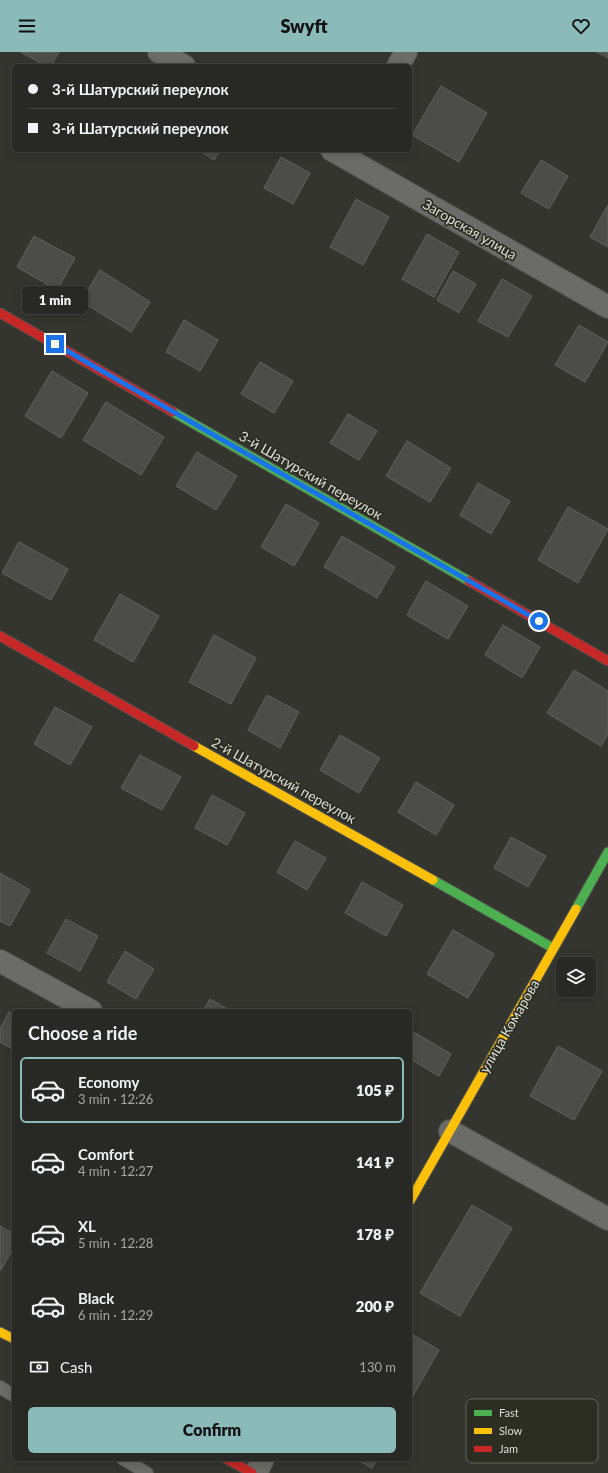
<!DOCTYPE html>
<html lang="en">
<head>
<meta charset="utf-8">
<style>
	:root { --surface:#282824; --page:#343431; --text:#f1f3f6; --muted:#a5a6a6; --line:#444441; --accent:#8bbbb9 }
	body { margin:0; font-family:Lato,sans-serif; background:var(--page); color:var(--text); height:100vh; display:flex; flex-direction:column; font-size:15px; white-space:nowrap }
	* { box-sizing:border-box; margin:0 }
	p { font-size:13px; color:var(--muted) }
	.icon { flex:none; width:22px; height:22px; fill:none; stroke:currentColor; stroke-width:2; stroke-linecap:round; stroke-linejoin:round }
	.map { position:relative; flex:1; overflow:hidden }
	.details { position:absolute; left:12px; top:957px; width:400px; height:452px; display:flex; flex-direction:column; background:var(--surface); border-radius:6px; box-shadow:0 2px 10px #0003,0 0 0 1px var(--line) }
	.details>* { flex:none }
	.banner { position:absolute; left:12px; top:12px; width:400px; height:88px; border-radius:6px; box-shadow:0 2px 10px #0003,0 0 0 1px var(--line); display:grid; align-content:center; height:88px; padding:0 16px; background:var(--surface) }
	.buttons { position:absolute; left:556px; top:905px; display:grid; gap:8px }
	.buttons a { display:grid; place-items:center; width:40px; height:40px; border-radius:6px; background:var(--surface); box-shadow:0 2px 10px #0003,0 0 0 1px var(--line); font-size:20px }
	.end { position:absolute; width:18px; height:18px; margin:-9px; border:5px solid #1a73e8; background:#fff; box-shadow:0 0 0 2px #fff }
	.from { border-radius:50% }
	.bubble { position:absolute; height:28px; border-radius:6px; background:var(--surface); box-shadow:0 2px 10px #0003,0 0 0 1px var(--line); font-size:13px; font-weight:800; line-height:28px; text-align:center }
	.banner b { display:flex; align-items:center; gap:14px; height:38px; font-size:15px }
	.banner b+b { border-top:1px solid var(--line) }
	.banner i { width:10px; height:10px; background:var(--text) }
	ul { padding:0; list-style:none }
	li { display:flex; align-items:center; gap:12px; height:66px; margin:0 8px 6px; padding:0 8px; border:2px solid transparent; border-radius:6px }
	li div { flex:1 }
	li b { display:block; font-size:15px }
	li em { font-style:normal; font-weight:800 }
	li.selected { border-color:var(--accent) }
	li>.icon { width:36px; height:36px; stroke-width:1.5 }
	h2 { padding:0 16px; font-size:18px; line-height:48px }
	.pay { display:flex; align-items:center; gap:10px; height:44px; padding:0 16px; font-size:15px }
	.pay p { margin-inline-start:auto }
	.action { display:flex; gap:8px; margin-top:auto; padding:8px 16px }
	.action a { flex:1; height:46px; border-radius:6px; background:var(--accent); color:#111; font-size:16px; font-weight:800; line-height:46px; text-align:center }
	header { display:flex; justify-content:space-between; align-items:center; height:52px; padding:0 16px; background:var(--accent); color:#111; font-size:18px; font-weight:800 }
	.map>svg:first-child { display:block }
	.building { fill:#4c4d48; stroke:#61625d }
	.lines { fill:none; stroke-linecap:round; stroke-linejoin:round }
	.lane-casing { stroke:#53534e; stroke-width:14 }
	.street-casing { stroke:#53534e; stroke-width:24 }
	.fast-casing { stroke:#53534e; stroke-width:11 }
	.slow-casing { stroke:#53534e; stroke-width:11 }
	.jam-casing { stroke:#53534e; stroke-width:11 }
	.lane { stroke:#6b6c67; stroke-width:12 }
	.street { stroke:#6b6c67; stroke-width:22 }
	.fast { stroke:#4caf50; stroke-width:9 }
	.slow { stroke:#ffc107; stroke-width:9 }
	.jam { stroke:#c62828; stroke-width:9 }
	.route { stroke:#1a73e8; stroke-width:5 }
	.labels { text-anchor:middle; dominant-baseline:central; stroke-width:3.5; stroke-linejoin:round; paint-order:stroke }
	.street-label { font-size:14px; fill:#ddded7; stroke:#2c2e23 }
	.key { fill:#2c2e23; stroke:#616359; stroke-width:1 }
	.key-label { font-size:11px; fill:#ddded7 }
</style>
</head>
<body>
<header><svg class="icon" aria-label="menu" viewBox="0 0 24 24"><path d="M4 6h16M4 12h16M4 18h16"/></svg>Swyft<svg class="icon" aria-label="heart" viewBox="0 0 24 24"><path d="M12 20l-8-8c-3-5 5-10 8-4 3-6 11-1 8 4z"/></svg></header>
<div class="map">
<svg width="608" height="1421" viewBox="0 0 608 1421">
	<rect width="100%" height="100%" fill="#353530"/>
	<g class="building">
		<polygon points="21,0 59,0 51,14 45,14"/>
		<polygon points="597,0 608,0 608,6"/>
		<polygon points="441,34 487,61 459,110 412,83"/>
		<polygon points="198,98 221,98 214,108"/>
		<polygon points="281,105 310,121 293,152 264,136"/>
		<polygon points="541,108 568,124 549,157 521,141"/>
		<polygon points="356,147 389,165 363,213 330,195"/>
		<polygon points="608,153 608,195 590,185"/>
		<polygon points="427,182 459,200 434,245 402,227"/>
		<polygon points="34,184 75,206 57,238 17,215"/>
		<polygon points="100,218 150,250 131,280 81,249"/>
		<polygon points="453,219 476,232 459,261 437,248"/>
		<polygon points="502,227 532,244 508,285 478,269"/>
		<polygon points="184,268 218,288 200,319 166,300"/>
		<polygon points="579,273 608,290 585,330 555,313"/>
		<polygon points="260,310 293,329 274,361 241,342"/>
		<polygon points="52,319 88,341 61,386 25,364"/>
		<polygon points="106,350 164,385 141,423 83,388"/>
		<polygon points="348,362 377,379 359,408 330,391"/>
		<polygon points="407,389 451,416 430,450 386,424"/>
		<polygon points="197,400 237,424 216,458 176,434"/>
		<polygon points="478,431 510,449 491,482 460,463"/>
		<polygon points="286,452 319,471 294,514 261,495"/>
		<polygon points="568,455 608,477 578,531 538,508"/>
		<polygon points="342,484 395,515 377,546 324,515"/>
		<polygon points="19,490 68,517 51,548 2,521"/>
		<polygon points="426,529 468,554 448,587 407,563"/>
		<polygon points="120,542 159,564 133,610 94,588"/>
		<polygon points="503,573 540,595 522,626 485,603"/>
		<polygon points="214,583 256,606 231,652 189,630"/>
		<polygon points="574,618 608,639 608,682 601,694 547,661"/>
		<polygon points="267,643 299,660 280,696 248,678"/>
		<polygon points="55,655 92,675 70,713 34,692"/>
		<polygon points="340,683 380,706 359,741 320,718"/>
		<polygon points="140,703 181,725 162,758 121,736"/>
		<polygon points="416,730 454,753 436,783 398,760"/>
		<polygon points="212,743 245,761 227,793 195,776"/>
		<polygon points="511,785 546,804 528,835 494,816"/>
		<polygon points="295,789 326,806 307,838 277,820"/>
		<polygon points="0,821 30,838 10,874 0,869"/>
		<polygon points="362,830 403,853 386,884 345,861"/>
		<polygon points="66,867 98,884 80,919 47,901"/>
		<polygon points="453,878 494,902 468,946 427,922"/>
		<polygon points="125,899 154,917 136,947 107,930"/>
		<polygon points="210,947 231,959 203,959"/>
		<polygon points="9,960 14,962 14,998 0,990 0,977"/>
		<polygon points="412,979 451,1002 439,1024 410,1007 410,983"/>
		<polygon points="558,994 602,1019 574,1068 530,1044"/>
		<polygon points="472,1153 512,1176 460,1264 420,1241"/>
		<polygon points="0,1174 14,1182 14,1195 1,1218 0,1218"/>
		<polygon points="410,1281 439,1298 410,1349"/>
		<polygon points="356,1407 377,1407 372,1416"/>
	</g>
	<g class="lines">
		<g class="lane-casing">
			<g id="lane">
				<polyline points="0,1335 14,1344"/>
				<polyline points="123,1407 147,1421"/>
			</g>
		</g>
		<g class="street-casing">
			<g id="street">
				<polyline points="159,0 184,14"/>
				<polyline points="398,14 406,0"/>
				<polyline points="332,98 608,255"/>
				<polyline points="0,909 91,959"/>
				<polyline points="450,1079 608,1167"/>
				<polyline points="256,1421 263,1407"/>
			</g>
		</g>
		<g class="fast-casing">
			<g id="fast">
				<polyline points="173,360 469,529"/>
				<polyline points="433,828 553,896"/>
				<polyline points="576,857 608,800"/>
			</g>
		</g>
		<g class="slow-casing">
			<g id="slow">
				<polyline points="194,694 433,828"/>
				<polyline points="410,1149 576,857"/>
				<polyline points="0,1280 14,1287"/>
			</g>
		</g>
		<g class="jam-casing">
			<g id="jam">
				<polyline points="0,261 173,360"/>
				<polyline points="469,529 608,609"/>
				<polyline points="0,584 194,694"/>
				<polyline points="227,1407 252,1421"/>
			</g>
		</g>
		<use href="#lane" class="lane"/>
		<use href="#street" class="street"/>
		<use href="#fast" class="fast"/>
		<use href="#slow" class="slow"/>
		<use href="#jam" class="jam"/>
	</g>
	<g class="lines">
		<polyline class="route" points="55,292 539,569"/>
	</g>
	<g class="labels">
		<g class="street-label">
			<text transform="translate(470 177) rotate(30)">Загорская улица</text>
			<text transform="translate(311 423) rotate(30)">3-й Шатурский переулок</text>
			<text transform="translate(284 728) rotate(29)">2-й Шатурский переулок</text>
			<text transform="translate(509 974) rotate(-60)">улица Комарова</text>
		</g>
	</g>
	<rect x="466" y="1347" width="132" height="64" rx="6" class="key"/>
	<rect x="474" y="1358" width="18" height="6" fill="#4caf50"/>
	<rect x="474" y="1376" width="18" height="6" fill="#ffc107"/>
	<rect x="474" y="1394" width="18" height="6" fill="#c62828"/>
	<g class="key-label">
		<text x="499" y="1365">Fast</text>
		<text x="499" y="1383">Slow</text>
		<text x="499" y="1401">Jam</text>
	</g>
</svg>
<div class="buttons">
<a><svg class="icon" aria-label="layers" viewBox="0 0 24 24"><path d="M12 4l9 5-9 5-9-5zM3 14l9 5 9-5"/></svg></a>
</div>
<i class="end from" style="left:539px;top:569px"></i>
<i class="end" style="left:55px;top:292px"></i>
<div class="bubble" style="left:22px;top:234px;width:66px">1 min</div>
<div class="banner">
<b><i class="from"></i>3-й Шатурский переулок</b>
<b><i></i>3-й Шатурский переулок</b>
</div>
<section class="details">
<h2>Choose a ride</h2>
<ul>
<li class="selected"><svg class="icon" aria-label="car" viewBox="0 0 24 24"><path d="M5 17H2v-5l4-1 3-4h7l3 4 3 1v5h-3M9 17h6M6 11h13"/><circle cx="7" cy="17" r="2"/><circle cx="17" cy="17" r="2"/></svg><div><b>Economy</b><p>3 min · 12:26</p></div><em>105 ₽</em></li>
<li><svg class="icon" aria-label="car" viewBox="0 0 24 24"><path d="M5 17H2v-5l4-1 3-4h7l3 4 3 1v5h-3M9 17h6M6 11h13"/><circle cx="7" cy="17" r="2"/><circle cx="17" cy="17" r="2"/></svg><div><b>Comfort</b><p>4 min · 12:27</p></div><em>141 ₽</em></li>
<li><svg class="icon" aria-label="car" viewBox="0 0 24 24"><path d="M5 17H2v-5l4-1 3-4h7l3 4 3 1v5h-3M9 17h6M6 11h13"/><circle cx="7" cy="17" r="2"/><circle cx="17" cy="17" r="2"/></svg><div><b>XL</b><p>5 min · 12:28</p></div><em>178 ₽</em></li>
<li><svg class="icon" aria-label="car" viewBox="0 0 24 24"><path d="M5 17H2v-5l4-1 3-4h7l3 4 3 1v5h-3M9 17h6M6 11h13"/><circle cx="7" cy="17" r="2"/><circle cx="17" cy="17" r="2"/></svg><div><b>Black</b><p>6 min · 12:29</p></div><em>200 ₽</em></li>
</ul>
<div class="pay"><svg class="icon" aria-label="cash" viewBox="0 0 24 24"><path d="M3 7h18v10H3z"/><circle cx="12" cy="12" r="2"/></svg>Cash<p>130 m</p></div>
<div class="action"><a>Confirm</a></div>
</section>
</div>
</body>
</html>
